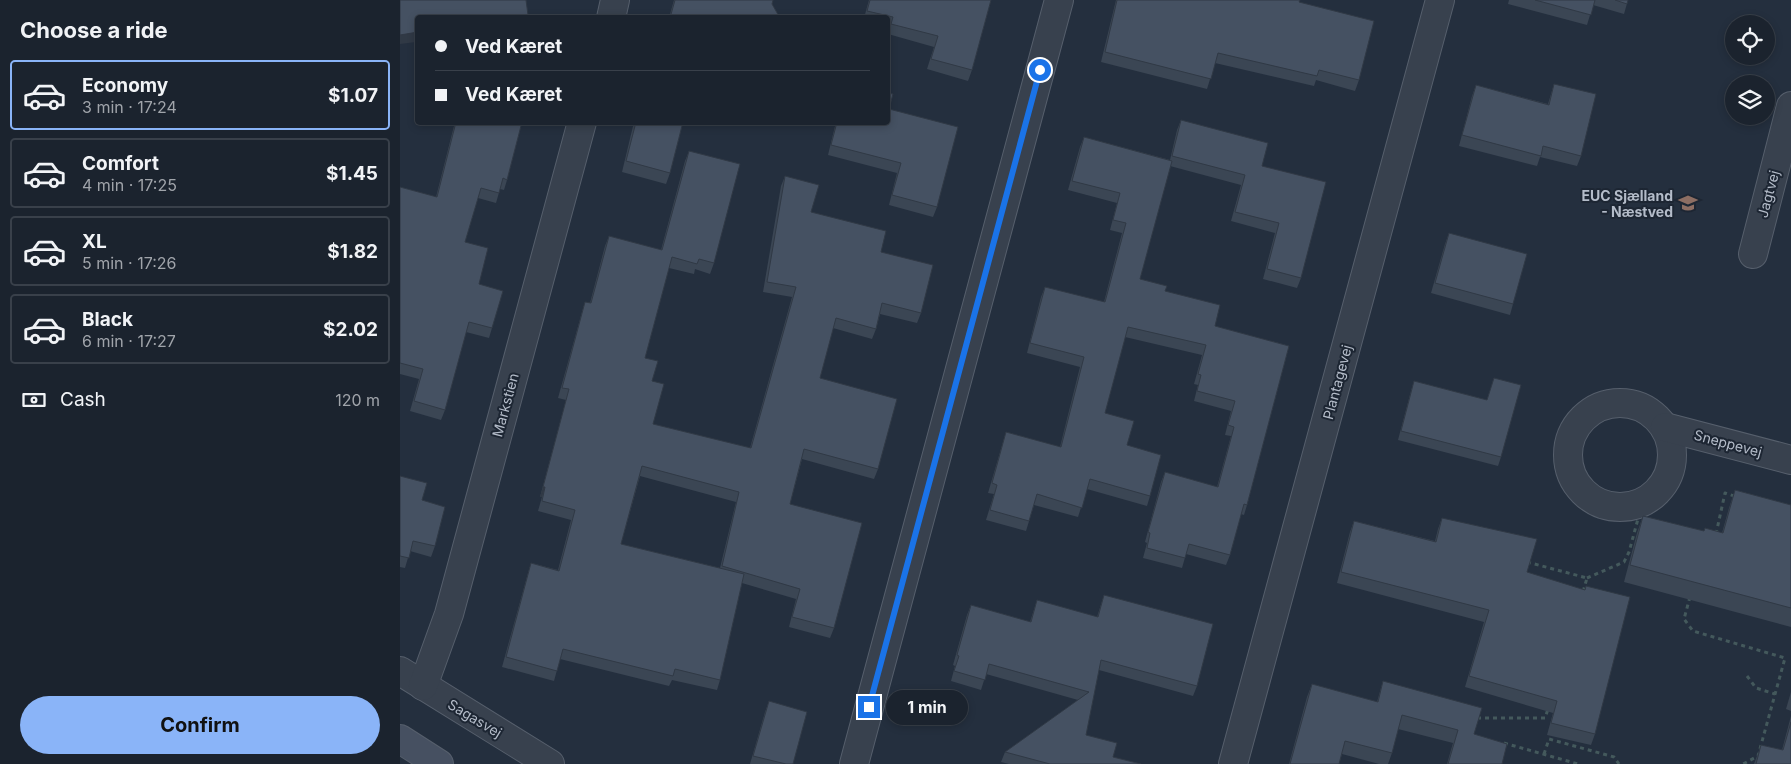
<!DOCTYPE html>
<html lang="en">
<head>
<meta charset="utf-8">
<style>
	:root { --surface:#1b232e; --page:#242b36; --text:#f1f3f6; --muted:#a0a4aa; --line:#39404a; --accent:#8ab4f8 }
	body { margin:0; font-family:Inter,sans-serif; background:var(--page); color:var(--text); height:100vh; display:flex; flex-direction:column; font-size:19px; white-space:nowrap }
	* { box-sizing:border-box; margin:0 }
	p { font-size:16px; color:var(--muted) }
	.icon { flex:none; width:28px; height:28px; fill:none; stroke:currentColor; stroke-width:2; stroke-linecap:round; stroke-linejoin:round }
	.map { position:relative; flex:1; overflow:hidden }
	.side { display:flex; flex-direction:column; background:var(--surface); width:400px }
	.side>* { flex:none }
	.top-card { position:absolute; left:15px; top:15px; width:475px; height:110px; border-radius:5px; box-shadow:0 2px 8px #0003,0 0 0 1px var(--line); display:grid; align-content:center; height:110px; padding:0 20px; background:var(--surface) }
	.controls { position:absolute; left:1325px; top:15px; display:grid; gap:10px }
	.controls a { display:grid; place-items:center; width:50px; height:50px; border-radius:50%; background:var(--surface); box-shadow:0 2px 8px #0003,0 0 0 1px var(--line); font-size:25px }
	.end { position:absolute; width:22px; height:22px; margin:-11px; border:6px solid #1a73e8; background:#fff; box-shadow:0 0 0 2px #fff }
	.from { border-radius:50% }
	.bubble { position:absolute; height:35px; border-radius:18px; background:var(--surface); box-shadow:0 2px 8px #0003,0 0 0 1px var(--line); font-size:16px; font-weight:700; line-height:35px; text-align:center }
	.top-card b { display:flex; align-items:center; gap:18px; height:48px; font-size:19px }
	.top-card b+b { border-top:1px solid var(--line) }
	.top-card i { width:12px; height:12px; background:var(--text) }
	ul { padding:0; list-style:none }
	li { display:flex; align-items:center; gap:15px; height:70px; margin:0 10px 8px; padding:0 10px; border:2px solid var(--line); border-radius:5px }
	li div { flex:1 }
	li b { display:block; font-size:19px }
	li em { font-style:normal; font-weight:700 }
	li.on { border-color:var(--accent) }
	li>.icon { width:45px; height:45px; stroke-width:1.5 }
	h2 { padding:0 20px; font-size:22px; line-height:60px }
	.pay { display:flex; align-items:center; gap:12px; height:55px; padding:0 20px; font-size:19px }
	.pay p { margin-inline-start:auto }
	.button { display:flex; gap:10px; margin-top:auto; padding:10px 20px }
	.button a { flex:1; height:58px; border-radius:30px; background:var(--accent); color:#111; font-size:20px; font-weight:700; line-height:58px; text-align:center }
	main { display:flex; flex:1; min-height:0 }
	.map>svg:first-child { display:block }
	.lines { fill:none; stroke-linecap:round; stroke-linejoin:round }
	.street-casing { stroke:#565f6c; stroke-width:30 }
	.secondary-casing { stroke:#565f6c; stroke-width:30 }
	.path { stroke:#44595c; stroke-width:3; stroke-dasharray:4 4; stroke-linecap:butt }
	.street { stroke:#38414e; stroke-width:28 }
	.secondary { stroke:#465061; stroke-width:28 }
	.wall { fill:#3b4654; fill-rule:evenodd }
	.shaded-wall { fill:#303945 }
	.building { fill:#455162; stroke:#303945 }
	.route { stroke:#1a73e8; stroke-width:6 }
	.labels { text-anchor:middle; dominant-baseline:central; stroke-width:4; stroke-linejoin:round; paint-order:stroke }
	.street-label { font-size:14px; fill:#b4bcc9; stroke:#1d2633 }
	.poi-label { font-size:14px; font-weight:bold; fill:#b4bcc9; stroke:#1d2633; text-anchor:end }
</style>
</head>
<body>
<main>
<section class="side">
<h2>Choose a ride</h2>
<ul>
<li class="on"><svg class="icon" aria-label="car" viewBox="0 0 24 24"><path d="M5 17H2v-5l4-1 3-4h7l3 4 3 1v5h-3M9 17h6M6 11h13"/><circle cx="7" cy="17" r="2"/><circle cx="17" cy="17" r="2"/></svg><div><b>Economy</b><p>3 min · 17:24</p></div><em>$1.07</em></li>
<li><svg class="icon" aria-label="car" viewBox="0 0 24 24"><path d="M5 17H2v-5l4-1 3-4h7l3 4 3 1v5h-3M9 17h6M6 11h13"/><circle cx="7" cy="17" r="2"/><circle cx="17" cy="17" r="2"/></svg><div><b>Comfort</b><p>4 min · 17:25</p></div><em>$1.45</em></li>
<li><svg class="icon" aria-label="car" viewBox="0 0 24 24"><path d="M5 17H2v-5l4-1 3-4h7l3 4 3 1v5h-3M9 17h6M6 11h13"/><circle cx="7" cy="17" r="2"/><circle cx="17" cy="17" r="2"/></svg><div><b>XL</b><p>5 min · 17:26</p></div><em>$1.82</em></li>
<li><svg class="icon" aria-label="car" viewBox="0 0 24 24"><path d="M5 17H2v-5l4-1 3-4h7l3 4 3 1v5h-3M9 17h6M6 11h13"/><circle cx="7" cy="17" r="2"/><circle cx="17" cy="17" r="2"/></svg><div><b>Black</b><p>6 min · 17:27</p></div><em>$2.02</em></li>
</ul>
<div class="pay"><svg class="icon" aria-label="cash" viewBox="0 0 24 24"><path d="M3 7h18v10H3z"/><circle cx="12" cy="12" r="2"/></svg>Cash<p>120 m</p></div>
<div class="button"><a>Confirm</a></div>
</section>
<div class="map">
<svg width="1391" height="764" viewBox="0 0 1391 764">
	<rect width="100%" height="100%" fill="#242f3e"/>
	<g class="lines">
		<g class="street-casing">
			<g id="street">
				<polyline points="211,18 215,0"/>
				<polyline points="1353,254 1391,106"/>
				<circle cx="1220" cy="455" r="52"/>
				<polyline points="1265,427 1391,460"/>
				<polyline points="0,671 150,764"/>
				<polyline points="23,686 49,614 182,122"/>
				<polyline points="454,764 659,0"/>
				<polyline points="833,764 1040,0"/>
			</g>
		</g>
		<g class="secondary-casing">
			<polyline id="secondary" points="0,739 39,764"/>
		</g>
		<g class="path">
			<polyline points="1316,534 1325,493 1337,497"/>
			<polyline points="1127,562 1187,578 1183,592"/>
			<polyline points="1187,578 1224,562 1229,552 1242,504"/>
			<polyline points="1290,597 1284,619 1293,631 1385,658 1358,756 1343,764"/>
			<polyline points="1347,676 1356,688 1375,694"/>
			<polyline points="1077,718 1145,718 1148,709"/>
			<polyline points="1104,743 1178,764"/>
			<polyline points="1144,754 1149,739 1214,757 1219,764"/>
		</g>
		<use href="#street" class="street"/>
		<use href="#secondary" class="secondary"/>
	</g>
	<g class="wall">
		<polygon points="274,0 373,0 372,4 380,18 269,18"/>
		<polygon points="469,0 591,0 572,70 568,81 527,69 534,47 488,34 489,28 488,27 488,18 464,18"/>
		<polygon points="716,0 900,0 899,2 959,80 955,91 916,80 914,86 815,63 807,89 701,62"/>
		<polygon points="1109,0 1228,0 1224,14 1193,5 1187,25 1108,4"/>
		<polygon points="1154,84 1181,156 1177,166 1140,157 1137,166 1059,146 1072,96 1076,85 1148,104"/>
		<polygon points="489,109 537,207 533,217 489,205 497,173 428,155 436,122 488,122"/>
		<polygon points="781,120 862,166 901,278 897,288 863,279 875,233 831,221 841,185 770,166 740,279 765,291 815,326 889,346 847,505 844,515 841,514 830,555 826,565 786,554 782,568 743,558 747,543 745,542 761,482 765,472 817,487 831,436 825,435 831,411 794,401 798,385 794,384 802,355 725,337 705,413 727,445 750,496 747,506 687,489 678,517 634,505 626,531 586,520 594,494 588,493 603,442 606,432 660,447 680,367 627,353 641,297 645,287 704,302 722,233 710,230 717,203 668,190 680,147 684,137 770,160 777,130"/>
		<polygon points="55,122 122,122 107,180 104,190 100,189 96,203 78,198 65,242 92,328 89,338 66,332 45,410 41,420 10,411 19,379 0,374 0,187 36,197"/>
		<polygon points="234,122 283,122 270,173 266,184 222,172"/>
		<path d="M289 151 314 263 310 274 295 269 294 274 269 268 245 358 252 381 253 424 350 448 392 297 363 292 381 186 385 176 411 212 481 252 521 313 517 323 480 314 476 329 472 339 433 328 420 378 478 469 474 479 402 459 390 504 434 628 430 638 389 627 396 599 342 583 320 680 317 690 272 680 269 686 160 659 154 681 102 667 128 573 131 563 158 570 171 520 138 511 142 497H140L166 400 158 398 182 312 185 302 190 303 205 246 209 236 261 250 285 161ZM240 476 336 502 320 568 221 544Z"/>
		<polygon points="1049,233 1113,304 1110,315 1031,293 1045,244"/>
		<polygon points="1094,378 1101,457 1098,466 998,440 1011,391 1014,381 1087,400"/>
		<polygon points="0,476 22,500 35,546 31,557 10,551 5,568 0,567"/>
		<polygon points="1335,490 1391,505 1391,627 1224,582 1237,533 1243,516 1304,531 1322,533 1329,508"/>
		<polygon points="1042,518 1127,572 1195,734 1191,745 1147,735 1153,713 1065,687 1084,622 937,583 950,532 954,521 1035,541 1038,529"/>
		<polygon points="704,595 797,686 793,696 699,670 686,735 713,757 741,764 609,764 601,762 605,752 678,700 586,674 581,690 551,681 555,666 553,665 567,615 571,605 630,622 637,600 697,617"/>
		<polygon points="983,681 1074,734 1102,764 1047,764 1053,743 998,729 992,753 988,764 979,764 942,754 939,764 889,764 907,697 912,684 977,702"/>
		<polygon points="1391,692 1391,711 1386,709"/>
		<polygon points="369,701 393,764 350,764 365,712"/>
		<polygon points="1391,716 1391,764 1354,764 1361,745 1382,750"/>
	</g>
	<g class="shaded-wall">
		<polygon points="128,15 127,18 112,18"/>
		<polygon points="18,32 18,39 16,42 0,44 0,35"/>
		<polygon points="143,487 145,487 142,497 140,497"/>
	</g>
	<g class="building">
		<polygon points="0,0 126,0 128,15 112,18 18,18 18,32 0,35"/>
		<polygon points="275,0 373,0 372,4 380,18 270,18"/>
		<polygon points="470,0 591,0 572,70 531,59 538,36 491,24 493,17 467,11"/>
		<polygon points="717,0 900,0 899,2 974,21 959,80 919,70 917,76 818,53 811,79 705,52"/>
		<polygon points="1135,0 1195,0 1191,15"/>
		<polygon points="1215,0 1228,0 1227,4"/>
		<polygon points="1154,84 1196,94 1181,156 1143,146 1141,156 1062,135 1076,85 1149,105"/>
		<polygon points="488,93 493,94 489,109 558,127 537,207 492,195 501,163 431,145 437,122 488,122"/>
		<polygon points="781,120 868,143 862,166 926,182 901,278 867,269 879,223 835,212 845,175 772,156"/>
		<polygon points="56,122 122,122 107,180 103,178 99,193 81,188 65,242 88,248 79,284 103,291 92,328 69,322 45,410 14,401 23,369 0,363 0,187 37,197"/>
		<polygon points="236,122 283,122 270,173 226,161"/>
		<polygon points="684,137 772,161 740,279 767,286 765,291 820,305 815,326 889,346 847,505 844,504 830,555 789,544 785,558 747,548 750,533 748,532 765,472 818,487 834,427 828,425 835,401 797,391 801,375 798,374 806,345 728,327 705,413 734,421 727,445 761,455 750,496 690,479 682,508 637,494 629,521 590,510 597,485 592,483 606,432 661,447 684,357 630,343 645,287 705,302 726,223 713,220 720,193 672,181"/>
		<polygon points="289,151 340,164 314,263 299,259 297,264 272,257 245,358 258,361 252,381 264,384 253,424 351,448 396,287 367,282 385,176 419,185 411,212 486,231 481,252 533,265 521,313 482,303 476,329 436,318 420,378 497,399 478,469 404,449 390,504 462,523 434,628 392,617 400,589 322,566 339,492 242,466 221,544 344,574 320,680 275,669 273,676 163,649 157,671 106,657 131,563 159,571 175,510 142,501 145,487 143,487 169,389 162,388 185,302 191,303 209,236 262,250"/>
		<polygon points="1049,233 1127,254 1113,304 1035,283"/>
		<polygon points="1094,378 1121,385 1101,457 1001,431 1014,381 1087,400"/>
		<polygon points="0,476 27,483 22,500 45,507 35,546 13,541 9,558 0,556"/>
		<polygon points="1335,490 1391,505 1391,608 1230,565 1243,516 1304,531 1305,528 1323,533"/>
		<polygon points="1042,518 1137,539 1127,572 1185,590 1186,586 1230,597 1195,734 1151,723 1157,701 1069,676 1089,610 941,572 954,521 1036,542"/>
		<polygon points="704,595 813,624 797,686 701,660 686,735 717,743 713,757 741,764 650,764 605,752 689,692 589,664 585,680 554,671 559,656 557,655 571,605 631,622 637,600 698,617"/>
		<polygon points="983,681 1082,708 1074,734 1107,744 1102,764 1048,764 1058,730 1002,715 992,753 945,741 939,764 890,764 912,684 978,702"/>
		<polygon points="369,701 407,712 393,764 386,764 353,756"/>
		<polygon points="1391,722 1391,764 1356,764 1361,745 1383,750"/>
	</g>
	<g class="lines">
		<polyline class="route" points="469,707 640,70"/>
	</g>
	<defs>
		<g id="school-bare" transform="scale(1.5)"><path d="M0-5L7-2L0 1L-7-2ZM-4 1L0 2.5L4 1V4Q0 6-4 4Z" fill="#8d6e63" stroke="#1d2633" stroke-width="2.5" paint-order="stroke"/></g>
	</defs>
	<g fill-rule="evenodd">
		<use href="#school-bare" x="1288" y="203"/>
	</g>
	<g class="labels">
		<g class="street-label">
			<text transform="translate(1368 194) rotate(-75)">Jagtvej</text>
			<text transform="translate(937 382) rotate(-75)">Plantagevej</text>
			<text transform="translate(105 405) rotate(-75)">Markstien</text>
			<text transform="translate(1328 443) rotate(15)">Sneppevej</text>
			<text transform="translate(75 718) rotate(31)">Sagasvej</text>
		</g>
		<g class="poi-label">
			<text x="1273" y="195">EUC Sjælland<tspan x="1273" dy="16">- Næstved</tspan></text>
		</g>
	</g>
</svg>
<div class="controls">
<a><svg class="icon" aria-label="locate" viewBox="0 0 24 24"><circle cx="12" cy="12" r="6"/><path d="M12 2v4M12 18v4M2 12h4M18 12h4"/></svg></a>
<a><svg class="icon" aria-label="layers" viewBox="0 0 24 24"><path d="M12 4l9 5-9 5-9-5zM3 14l9 5 9-5"/></svg></a>
</div>
<i class="end from" style="left:640px;top:70px"></i>
<i class="end" style="left:469px;top:707px"></i>
<div class="bubble" style="left:486px;top:690px;width:82px">1 min</div>
<div class="top-card">
<b><i class="from"></i>Ved Kæret</b>
<b><i></i>Ved Kæret</b>
</div>
</div>
</main>
</body>
</html>
